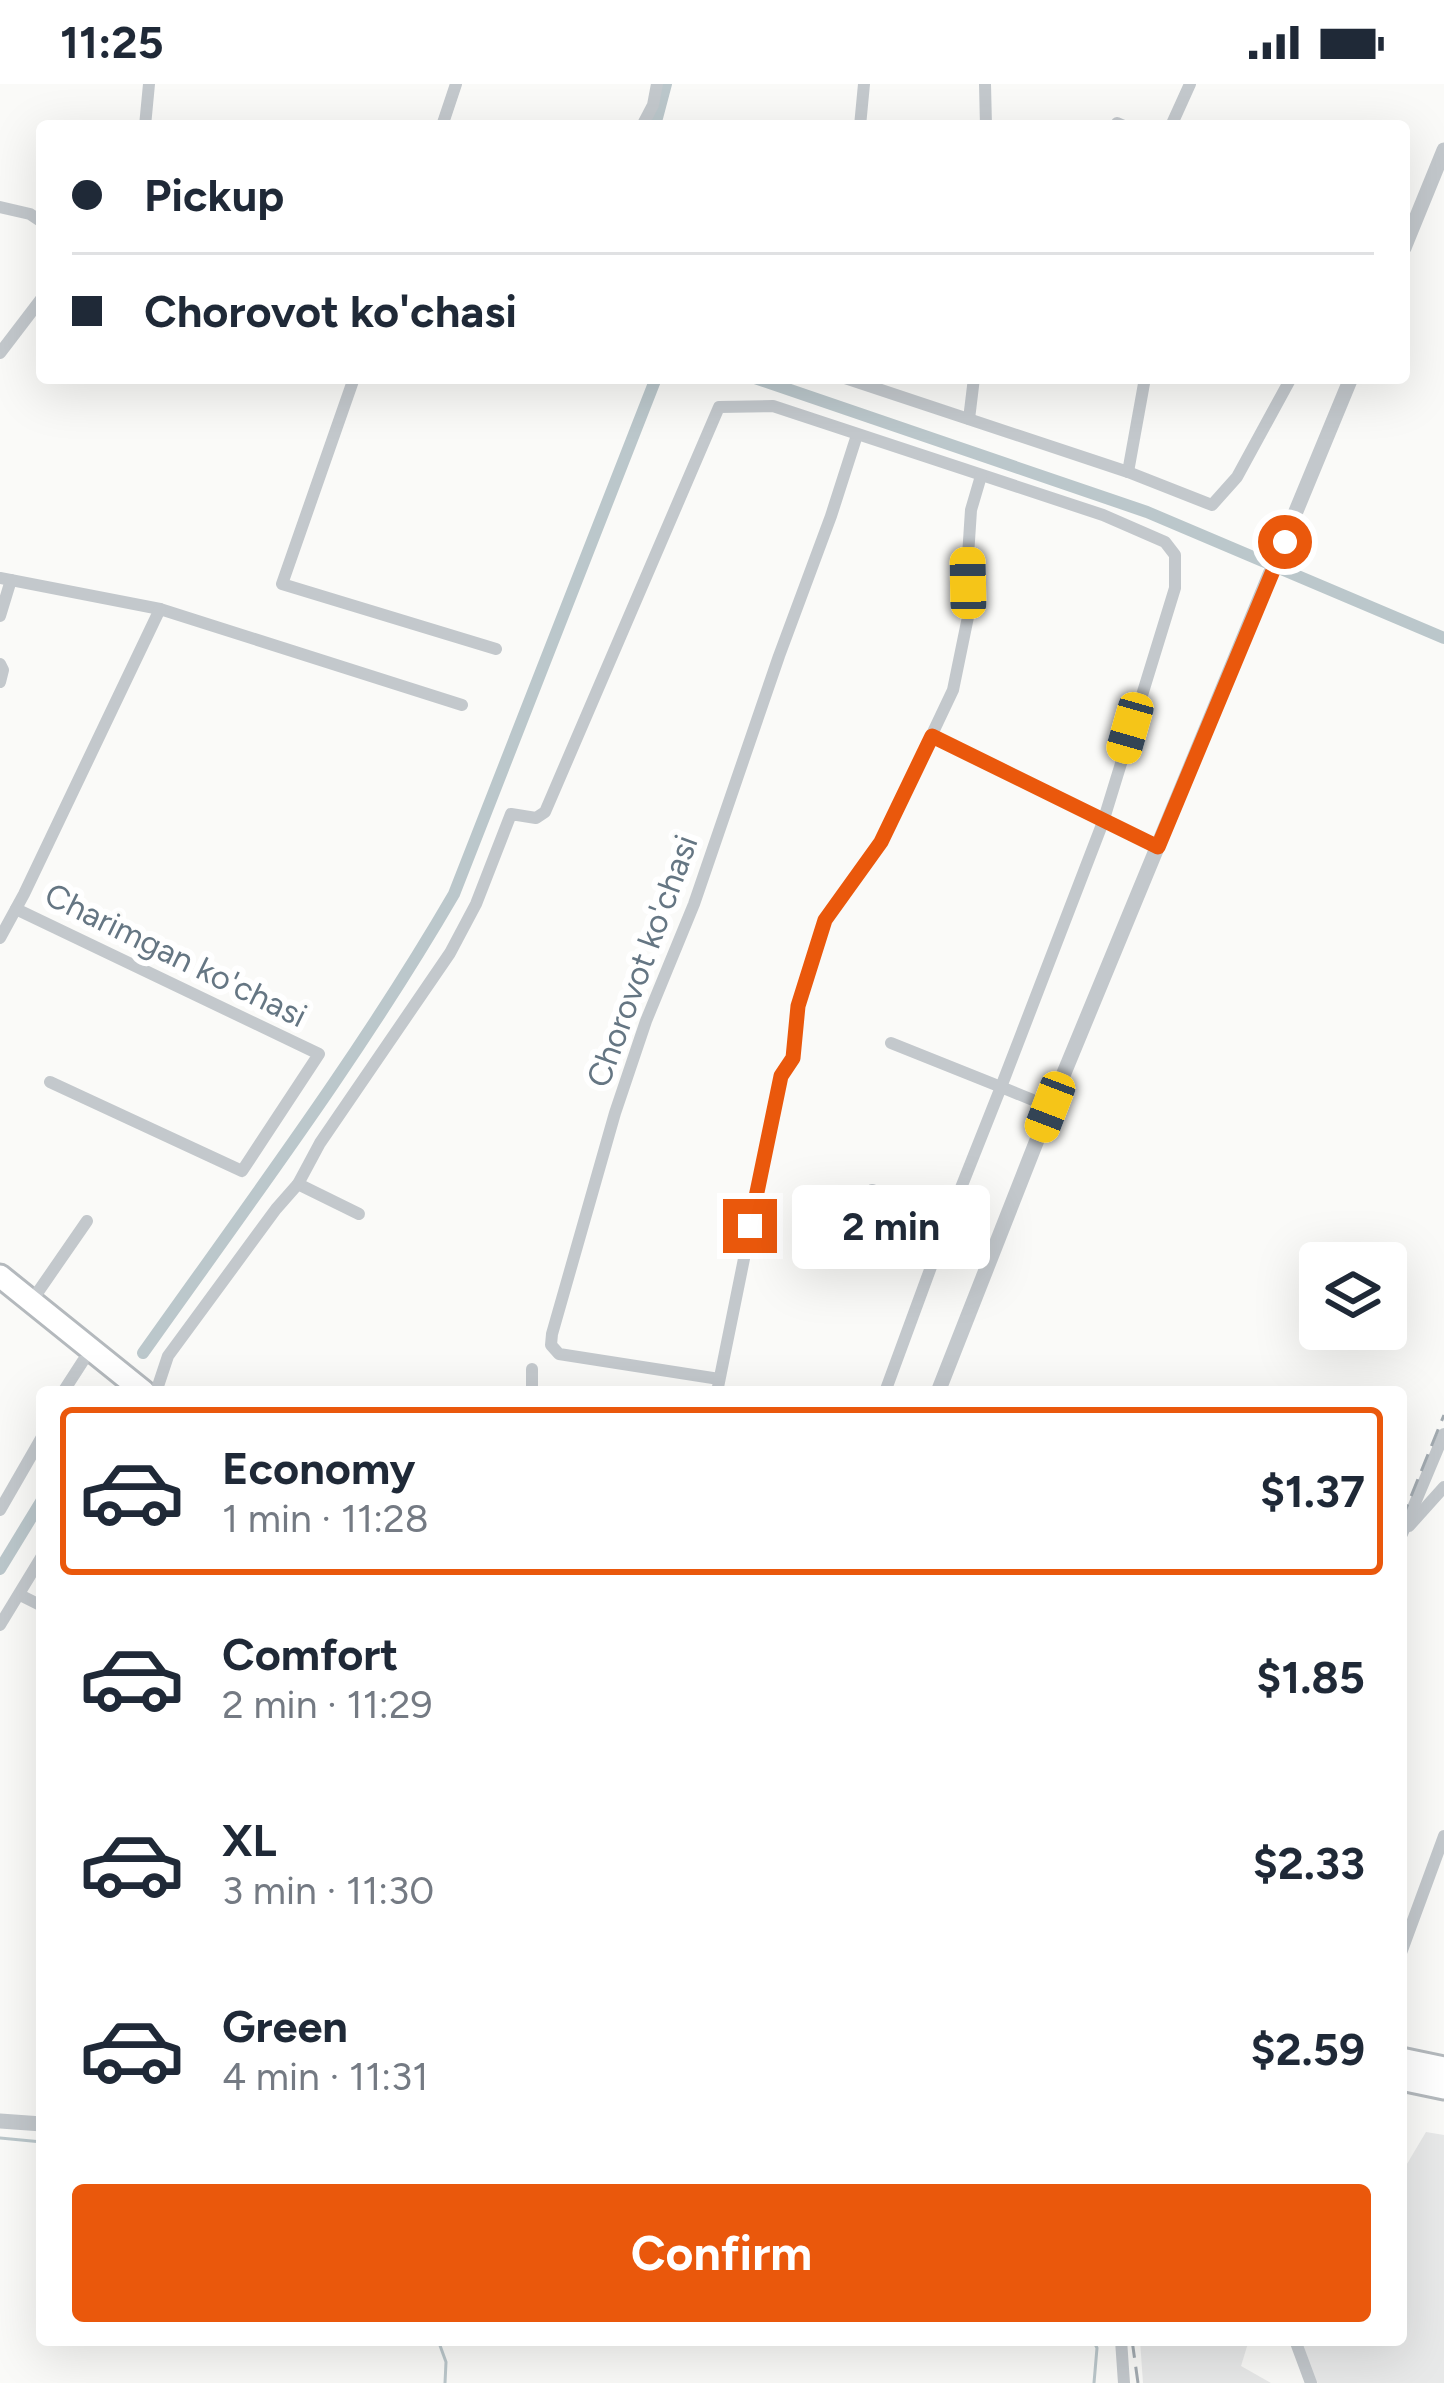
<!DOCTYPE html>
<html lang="en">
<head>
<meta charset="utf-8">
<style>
	:root { --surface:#fff; --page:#f2f2f3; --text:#1f2937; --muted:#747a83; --line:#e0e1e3; --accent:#ea580c }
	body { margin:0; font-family:Figtree,sans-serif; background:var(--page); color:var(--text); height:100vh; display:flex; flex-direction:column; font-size:45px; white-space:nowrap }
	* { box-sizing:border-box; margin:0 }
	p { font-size:39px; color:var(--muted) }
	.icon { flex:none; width:66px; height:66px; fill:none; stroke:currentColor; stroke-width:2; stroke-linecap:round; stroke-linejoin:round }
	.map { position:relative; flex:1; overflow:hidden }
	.details { position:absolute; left:36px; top:1302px; width:1371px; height:960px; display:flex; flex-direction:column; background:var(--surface); border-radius:12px; box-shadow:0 12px 48px #0002 }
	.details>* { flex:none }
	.banner { position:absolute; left:36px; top:36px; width:1374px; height:264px; border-radius:12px; box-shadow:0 12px 48px #0002; display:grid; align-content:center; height:264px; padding:0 36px; background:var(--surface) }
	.fabs { position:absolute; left:1299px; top:1158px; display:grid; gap:24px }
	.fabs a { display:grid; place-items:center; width:108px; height:108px; border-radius:12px; background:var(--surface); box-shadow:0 12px 48px #0002; font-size:60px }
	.end { position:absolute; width:54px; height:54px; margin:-27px; border:15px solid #ea580c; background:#fff; box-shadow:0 0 0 6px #fff }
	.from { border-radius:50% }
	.bubble { position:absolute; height:84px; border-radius:12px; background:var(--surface); box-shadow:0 12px 48px #0002; font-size:39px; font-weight:700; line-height:84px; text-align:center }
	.car { position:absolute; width:36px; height:72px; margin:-36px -18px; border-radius:15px; box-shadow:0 0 9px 3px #0007; background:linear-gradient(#f5c518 24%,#345 0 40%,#f5c518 0 76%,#345 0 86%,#f5c518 0) }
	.banner b { display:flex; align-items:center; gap:42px; height:114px; font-size:45px }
	.banner b+b { border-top:3px solid var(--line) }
	.banner i { width:30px; height:30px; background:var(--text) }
	ul { padding:21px 0 0; list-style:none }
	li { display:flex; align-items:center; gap:36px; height:168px; margin:0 24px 18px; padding:0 12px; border:6px solid transparent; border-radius:12px }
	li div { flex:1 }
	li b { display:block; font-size:45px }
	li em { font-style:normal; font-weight:700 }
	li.selected { border-color:var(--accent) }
	li>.icon { width:108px; height:108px; stroke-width:1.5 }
	.cta { display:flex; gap:24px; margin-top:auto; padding:24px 36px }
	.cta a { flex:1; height:138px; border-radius:12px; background:var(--accent); color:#fff; font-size:48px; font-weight:700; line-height:138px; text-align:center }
	.status { display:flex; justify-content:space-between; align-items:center; height:84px; padding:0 60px; background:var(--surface); direction:ltr }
	.status svg { height:33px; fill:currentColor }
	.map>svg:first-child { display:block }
	.built { fill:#e8e9e9 }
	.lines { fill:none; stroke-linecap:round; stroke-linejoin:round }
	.stream { stroke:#bbc7cb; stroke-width:3 }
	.canal { stroke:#bbc7cb; stroke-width:12 }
	.trunk-casing { stroke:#b4b9bd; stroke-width:27 }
	.minor { stroke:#c3c8cc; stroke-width:12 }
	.tertiary { stroke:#c3c8cc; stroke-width:15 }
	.trunk { stroke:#fff; stroke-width:21 }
	.rail { stroke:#a2aab0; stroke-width:3; stroke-dasharray:18 9; stroke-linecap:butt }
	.route { stroke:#ea580c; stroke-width:15 }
	.labels { text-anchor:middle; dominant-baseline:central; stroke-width:12; stroke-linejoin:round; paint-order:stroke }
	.street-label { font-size:33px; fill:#657683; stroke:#fff }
</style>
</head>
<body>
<div class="status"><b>11:25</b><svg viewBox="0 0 49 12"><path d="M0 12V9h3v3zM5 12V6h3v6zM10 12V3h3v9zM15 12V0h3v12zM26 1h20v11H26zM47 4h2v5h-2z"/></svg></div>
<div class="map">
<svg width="1444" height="2299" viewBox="0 0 1444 2299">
	<rect width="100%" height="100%" fill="#fafaf8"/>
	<g class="built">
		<polygon points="1426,2048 1444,2051 1444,2299 1318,2299 1313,2296 1301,2262 1305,2256 1401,2256 1401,2090"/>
		<polygon points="1140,2256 1249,2256 1241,2282 1271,2299 1143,2299"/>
	</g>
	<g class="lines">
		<g class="stream">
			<polyline points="0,2054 42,2058"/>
			<polyline points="438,2256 446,2278 445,2299"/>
			<polyline points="1093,2256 1097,2264 1094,2299"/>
		</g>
		<g class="canal">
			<polyline points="652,42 657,34 666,0"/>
			<polyline points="755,294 1147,428 1444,554"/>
			<path d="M143 1269C250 1118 361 970 454 810L656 294"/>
			<polyline points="0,1485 42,1416"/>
		</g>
		<g class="trunk-casing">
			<g id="trunk">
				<polyline points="0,1192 144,1308"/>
				<polyline points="1401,1975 1444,1984"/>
				<polyline points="1401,1995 1444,2004"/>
			</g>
		</g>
		<g class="minor">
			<polyline points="985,0 986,42"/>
			<polyline points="1117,39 1124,42"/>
			<polyline points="145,42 149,0"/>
			<polyline points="442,42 456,0"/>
			<polyline points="642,42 653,21 657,0"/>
			<polyline points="860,42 864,0"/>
			<polyline points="1171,42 1190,0"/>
			<polyline points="0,123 30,130 42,138"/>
			<polyline points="0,269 42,214"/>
			<polyline points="354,294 282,500 496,565"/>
			<polyline points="845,294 1128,388 1145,294"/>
			<polyline points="969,335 974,294"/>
			<polyline points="1128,388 1212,421 1237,393 1291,294"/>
			<polyline points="0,494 160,525 462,621"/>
			<polyline points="0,532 11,496"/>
			<polyline points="0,580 3,586 0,598"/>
			<polyline points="932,652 1158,763"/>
			<polyline points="16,825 319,970 242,1087 50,998"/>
			<polyline points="0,854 24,810 160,525"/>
			<polyline points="298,1100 359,1130"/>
			<polyline points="872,1106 949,1134 1001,1003 1050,1023"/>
			<polyline points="31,1218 87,1137"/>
			<polyline points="532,1285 532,1308"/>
			<polyline points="719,1295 559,1270 551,1261 552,1250 615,1029 646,937 694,820 779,572 831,432 857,351"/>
			<polyline points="63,1308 83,1277"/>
			<polyline points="156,1308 168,1272 276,1125 298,1100 320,1059 450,869 476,820 511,730 536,734 545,728 719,323 773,322 1103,431 1165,458 1175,471 1175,504 1103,738 1001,1003 891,959"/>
			<polyline points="717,1308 781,992 793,974 798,922 825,836 881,758 953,606 969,528 968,472 971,426 981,392"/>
			<polyline points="885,1308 949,1134"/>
			<polyline points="0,1426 42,1353"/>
			<polyline points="1409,1442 1444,1403"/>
			<polyline points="1402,1450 1444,1350"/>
			<polyline points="20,1511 42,1522"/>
			<polyline points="0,1541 42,1472"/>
			<polyline points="1401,1869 1444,1752"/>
			<polyline points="1121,2256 1124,2299"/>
			<polyline points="1295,2256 1311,2299"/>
		</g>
		<g class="tertiary">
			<polyline points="1404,164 1444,66"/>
			<polyline points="938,1308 1050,1023 1351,294"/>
			<polyline points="0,2037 42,2040"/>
		</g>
		<use href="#trunk" class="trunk"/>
		<g class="rail">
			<polyline points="1401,1437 1444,1331"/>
			<polyline points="1132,2256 1138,2299"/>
		</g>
	</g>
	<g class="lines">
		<polyline class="route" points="750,1142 781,992 793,974 798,922 825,836 881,758 932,652 1158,763 1285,458"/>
	</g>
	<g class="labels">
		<g class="street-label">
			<text transform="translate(176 871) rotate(26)">Charimgan ko'chasi</text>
			<text transform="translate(642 877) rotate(-70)">Chorovot ko'chasi</text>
		</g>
	</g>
</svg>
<div class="fabs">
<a><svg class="icon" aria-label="layers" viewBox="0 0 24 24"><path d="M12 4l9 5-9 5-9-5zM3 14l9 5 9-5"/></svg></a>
</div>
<i class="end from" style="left:1285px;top:458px"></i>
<i class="end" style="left:750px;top:1142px"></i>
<div class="bubble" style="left:792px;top:1101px;width:198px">2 min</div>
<i class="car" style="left:968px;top:499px;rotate:359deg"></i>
<i class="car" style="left:1130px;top:644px;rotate:196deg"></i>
<i class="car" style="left:1050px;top:1023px;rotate:201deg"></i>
<div class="banner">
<b><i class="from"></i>Pickup</b>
<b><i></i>Chorovot ko'chasi</b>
</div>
<section class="details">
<ul>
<li class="selected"><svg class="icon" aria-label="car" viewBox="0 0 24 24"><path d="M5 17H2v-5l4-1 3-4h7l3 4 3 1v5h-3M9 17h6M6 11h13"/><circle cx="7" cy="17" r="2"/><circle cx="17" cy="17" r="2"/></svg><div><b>Economy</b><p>1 min · 11:28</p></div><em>$1.37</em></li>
<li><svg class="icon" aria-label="car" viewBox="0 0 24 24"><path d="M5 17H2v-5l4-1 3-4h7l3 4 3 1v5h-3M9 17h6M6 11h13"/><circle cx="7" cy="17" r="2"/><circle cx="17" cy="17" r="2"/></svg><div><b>Comfort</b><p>2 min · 11:29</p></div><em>$1.85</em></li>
<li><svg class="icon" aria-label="car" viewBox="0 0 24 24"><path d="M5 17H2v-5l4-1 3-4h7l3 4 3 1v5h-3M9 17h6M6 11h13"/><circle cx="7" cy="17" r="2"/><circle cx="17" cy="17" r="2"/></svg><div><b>XL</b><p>3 min · 11:30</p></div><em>$2.33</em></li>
<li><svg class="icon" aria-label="car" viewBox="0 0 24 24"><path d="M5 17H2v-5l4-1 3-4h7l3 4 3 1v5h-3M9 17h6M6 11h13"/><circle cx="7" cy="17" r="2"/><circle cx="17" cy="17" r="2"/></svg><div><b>Green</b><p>4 min · 11:31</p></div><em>$2.59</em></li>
</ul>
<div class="cta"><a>Confirm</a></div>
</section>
</div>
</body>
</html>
